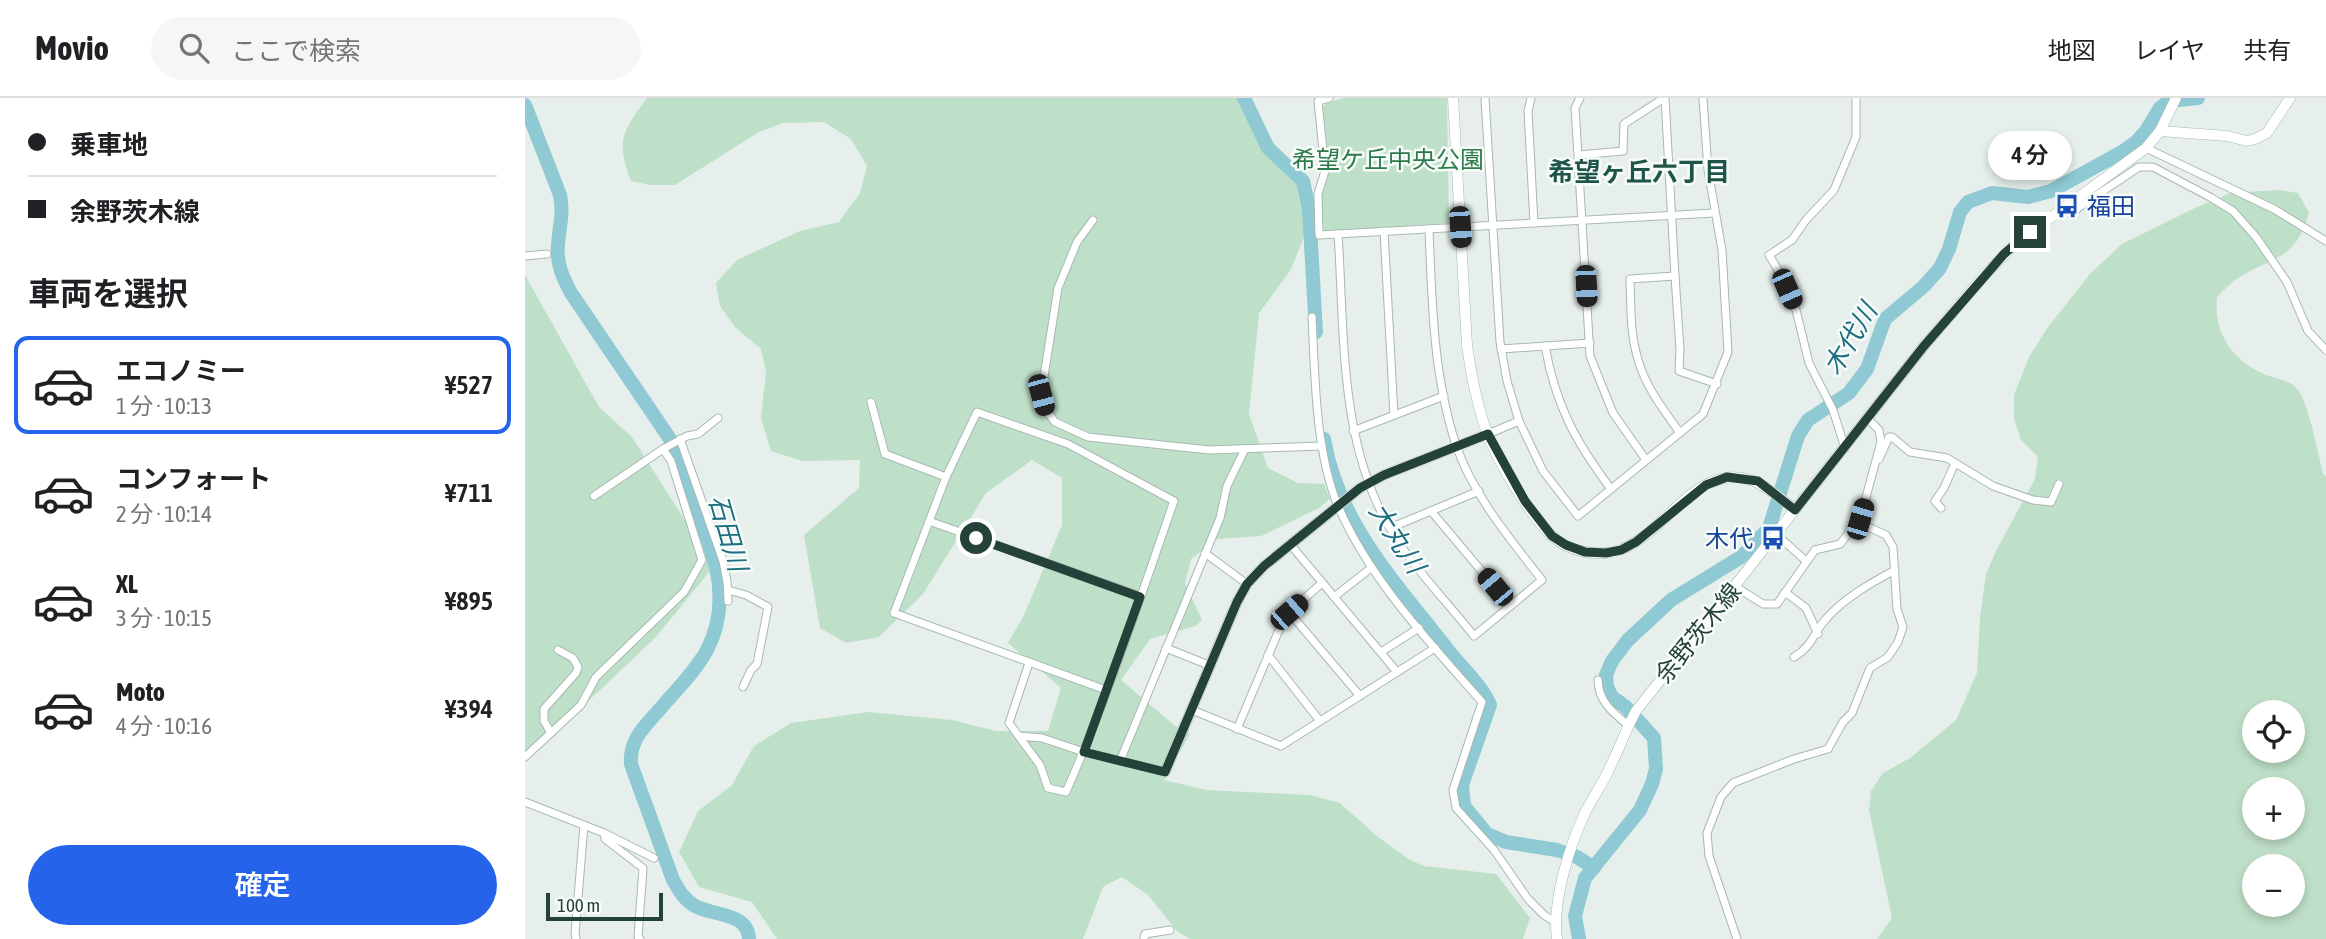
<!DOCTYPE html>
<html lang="ja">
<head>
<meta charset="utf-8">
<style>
	:root { --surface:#fff; --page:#f6f6f6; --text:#202124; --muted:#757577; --line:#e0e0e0; --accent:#2563eb }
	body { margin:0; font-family:"Asap Condensed","Noto Sans JP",sans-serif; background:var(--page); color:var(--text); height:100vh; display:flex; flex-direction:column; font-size:26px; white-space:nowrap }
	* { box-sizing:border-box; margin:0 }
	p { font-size:23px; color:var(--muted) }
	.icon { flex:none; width:38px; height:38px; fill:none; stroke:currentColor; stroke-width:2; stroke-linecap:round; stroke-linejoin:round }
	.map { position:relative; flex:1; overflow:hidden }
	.details { display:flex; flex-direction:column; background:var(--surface); width:525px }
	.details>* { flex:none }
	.hud { display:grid; align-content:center; height:154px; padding:0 28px; background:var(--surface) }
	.fabs { position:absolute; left:1717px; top:602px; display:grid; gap:14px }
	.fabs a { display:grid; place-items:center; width:63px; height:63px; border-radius:50%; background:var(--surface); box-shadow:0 4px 10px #0003; font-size:35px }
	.scale { position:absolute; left:21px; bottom:18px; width:117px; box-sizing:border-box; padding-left:7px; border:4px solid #24423a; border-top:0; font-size:19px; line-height:24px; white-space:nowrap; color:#24423a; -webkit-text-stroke:5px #f7fbf9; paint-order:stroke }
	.end { position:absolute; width:32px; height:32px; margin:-16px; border:9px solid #24423a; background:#fff; box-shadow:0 0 0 4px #fff }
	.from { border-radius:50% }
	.bubble { position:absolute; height:49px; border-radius:24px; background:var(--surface); box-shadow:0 4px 10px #0003; font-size:23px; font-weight:600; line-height:49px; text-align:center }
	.car { position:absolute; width:21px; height:42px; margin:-21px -10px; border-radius:9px; box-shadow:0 0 5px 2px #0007; background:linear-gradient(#222 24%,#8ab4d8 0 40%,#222 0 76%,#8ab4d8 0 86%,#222 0) }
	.hud b { display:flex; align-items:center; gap:24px; height:66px; font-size:26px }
	.hud b+b { border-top:2px solid var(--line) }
	.hud i { width:18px; height:18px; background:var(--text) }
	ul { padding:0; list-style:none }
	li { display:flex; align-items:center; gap:21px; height:98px; margin:0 14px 10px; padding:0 14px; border:4px solid transparent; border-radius:14px }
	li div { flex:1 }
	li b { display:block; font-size:26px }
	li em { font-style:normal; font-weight:600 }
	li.selected { border-color:var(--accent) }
	li>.icon { width:63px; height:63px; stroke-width:1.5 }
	h2 { padding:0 28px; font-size:32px; line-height:84px }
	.action { display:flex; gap:14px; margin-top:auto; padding:14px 28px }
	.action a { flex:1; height:80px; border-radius:42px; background:var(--accent); color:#fff; font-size:28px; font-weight:600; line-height:80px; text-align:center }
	header { display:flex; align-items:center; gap:42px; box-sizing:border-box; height:98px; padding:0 35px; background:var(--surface); border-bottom:2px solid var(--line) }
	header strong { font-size:33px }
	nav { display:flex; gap:38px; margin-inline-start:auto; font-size:24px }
	.search { width:490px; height:63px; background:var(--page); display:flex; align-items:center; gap:18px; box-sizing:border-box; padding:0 24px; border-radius:38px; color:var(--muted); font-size:26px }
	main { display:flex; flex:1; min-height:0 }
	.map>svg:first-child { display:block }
	.green { fill:#bfe0c8; fill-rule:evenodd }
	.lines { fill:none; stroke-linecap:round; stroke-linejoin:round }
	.river { stroke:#8ec9d4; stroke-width:14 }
	.street-casing { stroke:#a8b8b2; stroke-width:9 }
	.secondary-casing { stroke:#a4bbb3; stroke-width:11 }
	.street { stroke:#fff; stroke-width:7 }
	.secondary { stroke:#fff; stroke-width:10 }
	.route { stroke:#24423a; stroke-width:9 }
	.labels { text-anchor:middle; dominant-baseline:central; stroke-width:5; stroke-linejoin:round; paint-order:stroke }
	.park-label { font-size:24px; fill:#2d7a4b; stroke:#f7fbf9 }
	.transit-label { font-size:24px; fill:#164399; stroke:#f7fbf9; text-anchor:start }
	.street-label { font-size:24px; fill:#24423a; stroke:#f7fbf9 }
	.neighbourhood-label { font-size:26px; font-weight:bold; fill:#1f5548; stroke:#f7fbf9 }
	.water-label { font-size:26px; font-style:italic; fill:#1c6f80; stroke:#f7fbf9 }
</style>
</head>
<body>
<header>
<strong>Movio</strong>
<div class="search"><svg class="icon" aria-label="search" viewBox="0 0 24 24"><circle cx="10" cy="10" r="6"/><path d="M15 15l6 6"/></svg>ここで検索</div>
<nav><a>地図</a><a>レイヤ</a><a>共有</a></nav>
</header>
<main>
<section class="details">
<div class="hud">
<b><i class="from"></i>乗車地</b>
<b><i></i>余野茨木線</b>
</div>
<h2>車両を選択</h2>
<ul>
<li class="selected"><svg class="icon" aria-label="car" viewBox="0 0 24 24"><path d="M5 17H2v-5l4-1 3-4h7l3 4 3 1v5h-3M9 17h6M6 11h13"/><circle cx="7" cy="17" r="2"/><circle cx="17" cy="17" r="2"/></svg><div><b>エコノミー</b><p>1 分 · 10:13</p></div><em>¥527</em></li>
<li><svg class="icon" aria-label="car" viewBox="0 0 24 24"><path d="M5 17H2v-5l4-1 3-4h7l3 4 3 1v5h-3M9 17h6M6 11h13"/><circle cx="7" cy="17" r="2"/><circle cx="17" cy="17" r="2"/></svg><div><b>コンフォート</b><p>2 分 · 10:14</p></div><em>¥711</em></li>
<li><svg class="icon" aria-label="car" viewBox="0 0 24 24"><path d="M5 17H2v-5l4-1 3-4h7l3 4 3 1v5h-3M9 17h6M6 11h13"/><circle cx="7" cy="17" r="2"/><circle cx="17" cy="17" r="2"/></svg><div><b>XL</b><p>3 分 · 10:15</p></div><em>¥895</em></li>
<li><svg class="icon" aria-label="car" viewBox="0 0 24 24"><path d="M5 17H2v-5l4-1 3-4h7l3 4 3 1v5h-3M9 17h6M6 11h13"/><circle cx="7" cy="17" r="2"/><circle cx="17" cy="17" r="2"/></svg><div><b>Moto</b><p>4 分 · 10:16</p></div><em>¥394</em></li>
</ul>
<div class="action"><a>確定</a></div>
</section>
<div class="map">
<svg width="1801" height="841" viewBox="0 0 1801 841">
	<rect width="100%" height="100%" fill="#e6efeb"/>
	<g class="green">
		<path d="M122 0H726L734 24 792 108 765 173 734 215 724 316 743 370 773 385 799 386 805 401 794 410 736 438 692 441 666 461 660 486 677 522 671 528 625 541 596 582 649 627 665 636 639 682 681 692 785 697 815 705 853 739 885 762 899 768 971 776 1005 820 998 841H665L652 833 623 797 597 779 578 789 558 841H252L227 804 174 789 154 754 173 713 207 687 229 648 266 625 343 614 427 622 471 633H523L536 590 483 545 499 517 537 427V380L507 362 461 395 398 496 354 539 321 545 295 530 279 437 334 390 335 362 277 363 246 353 236 320 241 274 236 251 210 229 195 208 191 185 212 162 275 133 314 124 335 95 342 68 326 41 299 24 258 25 234 34 150 87H125L106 83C90 42 98 33 122 0Z"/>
		<polygon points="819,0 922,0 924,125 799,134 796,97 803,78 804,68 798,9 801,5"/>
		<path d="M1753 92 1773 95 1784 115C1771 162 1749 158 1713 180 1705 185 1698 193 1692 199 1688 236 1709 265 1744 278 1753 281 1767 283 1773 292 1784 307 1793 355 1798 375L1801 379V841H1352L1367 820 1344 712 1346 693 1358 675 1385 660 1431 622 1452 575 1455 520 1461 476 1471 453 1510 381 1513 359 1496 342 1489 321V297L1504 259 1523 229 1565 176 1597 146 1672 109 1706 95ZM1729 614H1768V653H1729ZM1729 691H1768V730H1729ZM1729 768H1768V807H1729Z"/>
		<polygon points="0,177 74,309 107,339 189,468 131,539 0,663"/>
	</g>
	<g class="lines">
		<g class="river">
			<polyline points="719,0 743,50 778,83 784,111 791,234"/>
			<path d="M0 7 35 97C39 116 34 129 33 147 31 165 38 180 46 195L145 341C160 372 171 405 181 437 187 454 193 472 194 489 196 511 192 533 182 552 170 574 151 592 135 611 120 628 104 642 106 666L148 782C154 792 159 802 170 808 188 818 223 814 224 841"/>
			<path d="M799 341C813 426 873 487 923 552 937 570 956 586 965 607L937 687 939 708 962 736 981 744 1032 752 1052 759 1069 770"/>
			<polyline points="1054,841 1050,818 1060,780 1115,712 1127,686 1131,671 1129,640 1101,609 1087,599 1082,589 1081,577 1087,563 1103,542 1146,502 1216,459 1244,430 1273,338 1283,322 1324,295 1342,271 1360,221 1399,188 1415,170 1424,151 1435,114 1443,104 1467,95 1503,99 1526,93 1597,54 1611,44 1621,33 1635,10 1644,3 1673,0"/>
		</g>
		<g class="street-casing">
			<g id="street">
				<polyline points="804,0 793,3 800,73 793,96 794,137 1189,115"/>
				<polyline points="960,0 975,244 982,283 994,323 1018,373 1053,418 1178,316 1203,254 1197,152 1183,72 1178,0"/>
				<polyline points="1006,0 1003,13 1009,125"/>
				<polyline points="1055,0 1050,10 1051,25 1065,258 1088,315 1121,362"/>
				<polyline points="1140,0 1150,178"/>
				<polyline points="1621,50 1749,111 1801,143"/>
				<polyline points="1054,57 1098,53 1099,26 1139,0"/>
				<polyline points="1548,116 1554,109 1614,69 1628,69 1685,99 1708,113 1731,139 1762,184 1783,233 1801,252"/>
				<polyline points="568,122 552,144 533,190 516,297 520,311 530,324 563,339 684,352 797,348"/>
				<polyline points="859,133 869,317"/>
				<path d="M813 136C820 238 813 352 872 442 894 476 924 506 949 538L1017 482C985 441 948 397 931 347 908 277 907 204 904 131"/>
				<polyline points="0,158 22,156"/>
				<path d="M787 219C790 278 790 352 813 408 845 482 904 544 957 604L928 692 931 710 969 752 1003 801 1019 817 1030 824"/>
				<path d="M1020 248C1031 308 1050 343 1086 391"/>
				<polyline points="976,251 1065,245"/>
				<polyline points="346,304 360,356 421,379"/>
				<polyline points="828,333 919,298"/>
				<path d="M1155 335C1138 311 1119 287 1112 258 1105 233 1106 207 1105 181L1150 178 1155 252 1154 273 1192 286"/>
				<polyline points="963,336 994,323"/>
				<polyline points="155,341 198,463 202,483 203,503"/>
				<polyline points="1320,350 1308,312 1284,265 1271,212 1252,170 1244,157 1267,142 1281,122 1309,92 1331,39 1331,0"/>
				<polyline points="1354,361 1364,339 1367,339 1385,354 1422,360 1468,388 1508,402 1526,404 1534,386"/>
				<polyline points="69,398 138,351 162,338 173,336 193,320"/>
				<polyline points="1416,410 1410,403 1419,390 1430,365"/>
				<polyline points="906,413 986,508"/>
				<polyline points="404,423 615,498"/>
				<polyline points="865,430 954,393"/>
				<polyline points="1251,436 1281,463"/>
				<polyline points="765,446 872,574"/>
				<polyline points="680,455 722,486"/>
				<polyline points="1211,489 1238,506 1252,506 1290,452 1315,446 1335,421"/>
				<polyline points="203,492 221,497 243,509 232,566 226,572 218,589"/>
				<polyline points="1260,494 1281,510 1293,536"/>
				<polyline points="809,499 846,470"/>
				<polyline points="764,514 835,598"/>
				<polyline points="641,550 686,568"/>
				<polyline points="856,554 894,530"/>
				<polyline points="743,557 795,623"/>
				<path d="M1269 559C1288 548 1288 535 1301 521 1319 500 1346 485 1370 472"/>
				<path d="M504 565 484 625 515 667 523 690 541 694C583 599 615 500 649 403L543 346 452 314 421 379 369 515 581 592"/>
				<path d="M1073 582C1073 603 1088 615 1103 627"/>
				<polyline points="667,612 756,648 910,550"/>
				<polyline points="712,631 757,525 764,514 797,485"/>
				<polyline points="26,635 19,623 19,611 51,575 53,569 48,560 33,552"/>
				<polyline points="494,638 517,640 559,654 640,674"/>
				<polyline points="0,659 56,607 71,579 159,494 177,462 146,363 138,351"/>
				<polyline points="595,663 695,420 702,388 720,351"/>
				<polyline points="0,704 79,735 129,760"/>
				<polyline points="79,735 80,741 118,770 113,839 115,841"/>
				<polyline points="51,841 50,836 59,727"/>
				<polyline points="619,841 620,836 645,832"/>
				<polyline points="1212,841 1184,758 1182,735 1196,699 1208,685 1269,661 1303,651 1318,624 1327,615 1345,570 1363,559 1373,544 1378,529 1372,511 1368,449 1361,437 1343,429 1335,421 1356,344 1354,332 1342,320"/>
			</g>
		</g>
		<g class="secondary-casing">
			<g id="secondary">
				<path d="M928 0 942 247C946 276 952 307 962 335 973 364 1004 416 1027 438 1044 454 1075 460 1097 451 1134 437 1160 387 1200 380 1229 375 1249 395 1270 412"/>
				<polyline points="1635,33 1702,38 1722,43 1730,41 1742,35 1765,0"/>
				<polyline points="640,674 712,504 722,486 739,468 835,390 859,377 963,336"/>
				<path d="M1032 841C1027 804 1044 749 1060 715 1068 699 1079 684 1086 667 1095 649 1101 631 1111 613L1399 248 1457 180 1491 145 1621 50 1635 33 1651 0"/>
			</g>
		</g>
		<use href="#street" class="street"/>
		<use href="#secondary" class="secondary"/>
	</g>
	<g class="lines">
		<polyline class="route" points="451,440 615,499 559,654 640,674 712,504 722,486 739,468 835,390 859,377 963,336 1000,403 1027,438 1041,447 1060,454 1081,455 1096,452 1111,444 1181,387 1202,379 1233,383 1270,412 1399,248 1479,156 1505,134"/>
	</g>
	<defs>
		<g id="bus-bare" transform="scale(1.89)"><path d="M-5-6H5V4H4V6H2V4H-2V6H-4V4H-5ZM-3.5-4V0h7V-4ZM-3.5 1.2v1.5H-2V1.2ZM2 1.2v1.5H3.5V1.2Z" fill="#1a4fb4" stroke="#f7fbf9" stroke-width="2.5" paint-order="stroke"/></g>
	</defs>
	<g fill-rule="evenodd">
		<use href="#bus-bare" x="1542" y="108"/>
		<use href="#bus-bare" x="1248" y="440"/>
	</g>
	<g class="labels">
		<g class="park-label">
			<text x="863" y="61">希望ケ丘中央公園</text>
		</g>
		<g class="transit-label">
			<text x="1562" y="108">福田</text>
			<text x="1228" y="440" text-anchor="end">木代</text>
		</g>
		<g class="street-label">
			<text transform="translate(1173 535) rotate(-51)">余野茨木線</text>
		</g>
		<g class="neighbourhood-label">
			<text x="1114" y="74">希望ヶ丘六丁目</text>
		</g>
		<g class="water-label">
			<text transform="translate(1325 241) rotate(-59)">木代川</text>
			<text transform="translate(203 435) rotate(74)">石田川</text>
			<text transform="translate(872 440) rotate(57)">大丸川</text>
		</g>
	</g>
</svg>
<div class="fabs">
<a><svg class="icon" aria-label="locate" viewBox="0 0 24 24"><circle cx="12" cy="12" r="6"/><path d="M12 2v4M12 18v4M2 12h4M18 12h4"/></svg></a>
<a>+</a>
<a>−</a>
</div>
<div class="scale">100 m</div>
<i class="end from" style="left:451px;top:440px"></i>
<i class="end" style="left:1505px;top:134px"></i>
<div class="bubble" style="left:1463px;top:33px;width:84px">4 分</div>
<i class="car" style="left:935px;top:129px;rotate:176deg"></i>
<i class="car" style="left:1061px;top:188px;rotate:177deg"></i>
<i class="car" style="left:1262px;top:191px;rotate:156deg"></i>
<i class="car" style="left:516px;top:297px;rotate:165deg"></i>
<i class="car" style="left:1335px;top:421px;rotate:16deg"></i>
<i class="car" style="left:970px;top:489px;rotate:320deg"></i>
<i class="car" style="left:764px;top:514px;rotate:49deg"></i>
</div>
</main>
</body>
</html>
